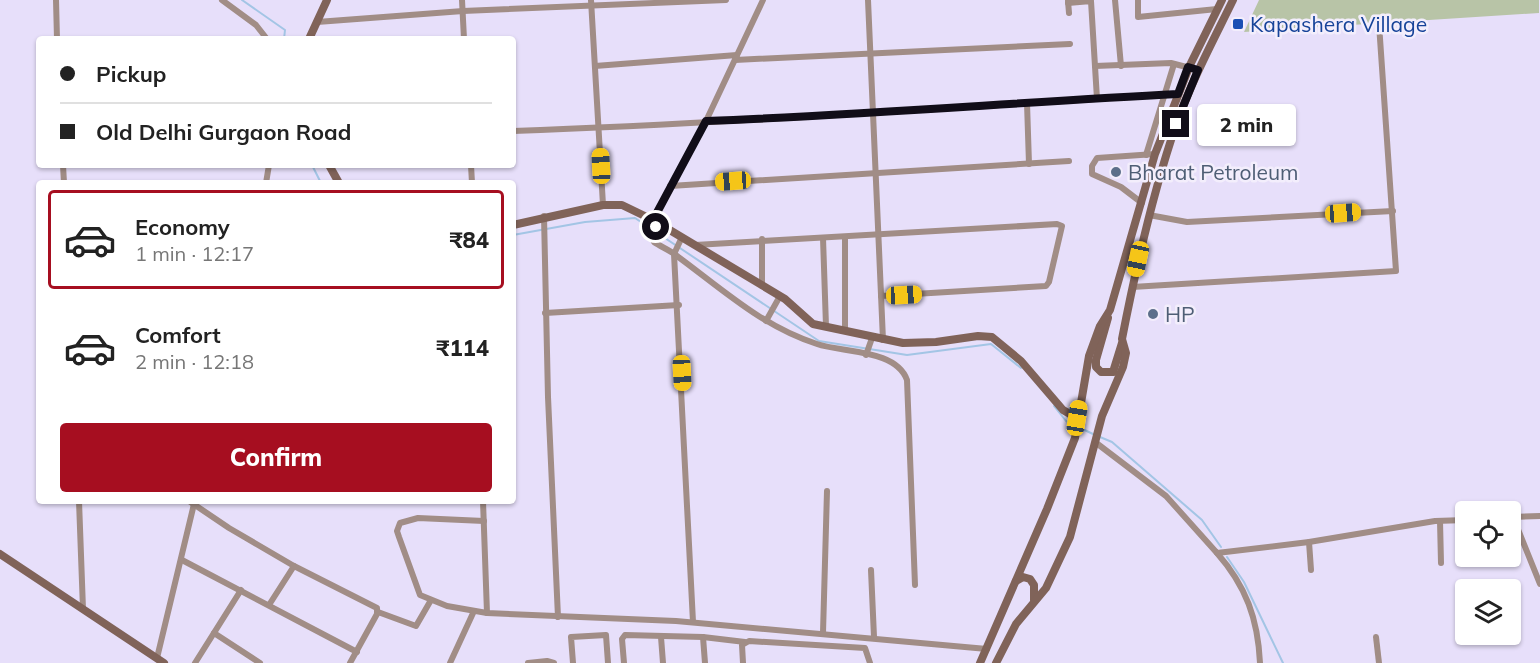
<!DOCTYPE html>
<html lang="en">
<head>
<meta charset="utf-8">
<style>
	:root { --surface:#fff; --page:#f6f6f6; --text:#222; --muted:#767676; --line:#e0e0e0; --accent:#a60e20 }
	body { margin:0; font-family:Mulish,sans-serif; background:var(--page); color:var(--text); height:100vh; display:flex; flex-direction:column; font-size:22px; white-space:nowrap }
	* { box-sizing:border-box; margin:0 }
	p { font-size:20px; color:var(--muted) }
	.icon { flex:none; width:33px; height:33px; fill:none; stroke:currentColor; stroke-width:2; stroke-linecap:round; stroke-linejoin:round }
	.map { position:relative; flex:1; overflow:hidden }
	.details { position:absolute; left:36px; top:180px; width:480px; height:324px; display:flex; flex-direction:column; background:var(--surface); border-radius:6px; box-shadow:0 2px 4px #0004 }
	.details>* { flex:none }
	.top-card { position:absolute; left:36px; top:36px; width:480px; height:132px; border-radius:6px; box-shadow:0 2px 4px #0004; display:grid; align-content:center; height:132px; padding:0 24px; background:var(--surface) }
	.tools { position:absolute; left:1455px; top:501px; display:grid; gap:12px }
	.tools a { display:grid; place-items:center; width:66px; height:66px; border-radius:6px; background:var(--surface); box-shadow:0 2px 4px #0004; font-size:30px }
	.end { position:absolute; width:27px; height:27px; margin:-14px; border:8px solid #110d18; background:#fff; box-shadow:0 0 0 3px #fff }
	.from { border-radius:50% }
	.bubble { position:absolute; height:42px; border-radius:6px; background:var(--surface); box-shadow:0 2px 4px #0004; font-size:20px; font-weight:800; line-height:42px; text-align:center }
	.car { position:absolute; width:18px; height:36px; margin:-18px -9px; border-radius:8px; box-shadow:0 0 4px 2px #0007; background:linear-gradient(#f5c518 24%,#345 0 40%,#f5c518 0 76%,#345 0 86%,#f5c518 0) }
	.top-card b { display:flex; align-items:center; gap:21px; height:57px; font-size:22px }
	.top-card b+b { border-top:2px solid var(--line) }
	.top-card i { width:15px; height:15px; background:var(--text) }
	ul { padding:10px 0 0; list-style:none }
	li { display:flex; align-items:center; gap:18px; height:99px; margin:0 12px 9px; padding:0 12px; border:3px solid transparent; border-radius:6px }
	li div { flex:1 }
	li b { display:block; font-size:22px }
	li em { font-style:normal; font-weight:800 }
	li.current { border-color:var(--accent) }
	li>.icon { width:54px; height:54px; stroke-width:1.5 }
	.action { display:flex; gap:12px; margin-top:auto; padding:12px 24px }
	.action a { flex:1; height:69px; border-radius:6px; background:var(--accent); color:#fff; font-size:24px; font-weight:800; line-height:69px; text-align:center }
	.map>svg:first-child { display:block }
	.green { fill:#b8c4a7 }
	.lines { fill:none; stroke-linecap:round; stroke-linejoin:round }
	.stream { stroke:#a3c5e5; stroke-width:2 }
	.street { stroke:#a18d86; stroke-width:6 }
	.secondary { stroke:#806359; stroke-width:8 }
	.route { stroke:#110d18; stroke-width:8 }
	.transit-dot { fill:#1a4fb4; stroke:#f3eefc; stroke-width:2 }
	.service-dot { fill:#5c6f8a; stroke:#f3eefc; stroke-width:2 }
	.labels { text-anchor:middle; dominant-baseline:central; stroke-width:5; stroke-linejoin:round; paint-order:stroke }
	.transit-label { font-size:21px; fill:#164399; stroke:#f3eefc; text-anchor:start }
	.service-label { font-size:21px; fill:#4e5e75; stroke:#f3eefc; text-anchor:start }
</style>
</head>
<body>
<div class="map">
<svg width="1540" height="663" viewBox="0 0 1540 663">
	<rect width="100%" height="100%" fill="#e7dffa"/>
	<polygon class="green" points="1259,0 1539,0 1539,13 1244,32"/>
	<g class="lines">
		<g class="stream">
			<polyline points="242,0 285,30 284,39"/>
			<polyline points="312,165 321,183"/>
			<polyline points="513,235 585,222 635,218 819,341 907,355 991,344 1021,368"/>
			<polyline points="1054,406 1066,421 1095,435"/>
			<polyline points="1100,437 1112,442 1202,520 1221,547"/>
			<polyline points="1227,557 1244,582 1283,663"/>
		</g>
		<g class="street">
			<polyline points="56,0 57,39"/>
			<polyline points="222,0 256,25 267,39"/>
			<polyline points="462,0 464,39"/>
			<polyline points="591,0 603,205"/>
			<polyline points="868,0 883,340"/>
			<polyline points="1115,0 1121,66"/>
			<polyline points="1138,0 1138,17 1217,9"/>
			<polyline points="1068,1 1069,13"/>
			<polyline points="1068,3 1091,1 1097,99"/>
			<polyline points="317,22 463,11 726,0"/>
			<polyline points="735,60 1070,44"/>
			<polyline points="595,66 737,55"/>
			<polyline points="1095,66 1171,63 1198,70"/>
			<polyline points="1027,103 1029,164"/>
			<path d="M513 131C735 123 957 107 1178 94"/>
			<polyline points="1146,155 1174,64"/>
			<polyline points="63,165 64,183"/>
			<polyline points="471,165 472,183"/>
			<polyline points="266,183 269,165"/>
			<polyline points="670,186 1069,161"/>
			<polyline points="1142,203 1121,187 1092,174 1092,166 1097,158 1155,154"/>
			<polyline points="1149,215 1187,222 1393,211"/>
			<polyline points="544,216 548,397 558,617"/>
			<polyline points="653,220 706,121 763,0"/>
			<path d="M658 223 652 237 654 242C661 247 670 250 677 256 722 289 763 327 817 344 843 353 896 349 907 380L915 585"/>
			<polyline points="682,237 674,254 693,622"/>
			<polyline points="823,238 826,326"/>
			<polyline points="695,245 1057,224 1062,226 1049,282 1046,286 881,296"/>
			<polyline points="762,286 762,239"/>
			<polyline points="1132,287 1396,271 1379,24"/>
			<polyline points="545,313 679,305"/>
			<polyline points="766,321 780,296"/>
			<polyline points="845,331 845,237"/>
			<polyline points="866,355 872,338"/>
			<polyline points="1095,442 1166,496 1217,553 1309,542 1435,521 1466,520"/>
			<polyline points="79,501 83,609"/>
			<polyline points="189,501 229,528 294,566 377,608 377,614 350,663"/>
			<polyline points="483,501 487,613"/>
			<polyline points="1511,517 1540,516"/>
			<polyline points="1513,517 1540,584"/>
			<polyline points="484,521 418,518 400,523 397,531 399,537 420,595 447,606 487,613 676,621 987,649"/>
			<polyline points="1440,521 1441,563"/>
			<polyline points="1309,542 1311,570"/>
			<path d="M1217 553C1246 586 1258 619 1260 663"/>
			<polyline points="182,560 357,652"/>
			<polyline points="871,570 874,637"/>
			<polyline points="269,605 294,566"/>
			<polyline points="378,612 416,626 431,600"/>
			<polyline points="214,633 260,663"/>
			<polyline points="823,633 827,491"/>
			<polyline points="661,637 663,663"/>
			<polyline points="703,637 705,663"/>
			<polyline points="1376,637 1379,663"/>
			<polyline points="157,658 194,504"/>
			<polyline points="195,663 241,590"/>
			<polyline points="450,663 474,611"/>
			<polyline points="528,663 547,661 554,663"/>
			<polyline points="573,663 571,637 606,635 608,663"/>
			<polyline points="624,663 622,639 625,635 703,637 745,642"/>
			<polyline points="743,663 742,645 749,641 865,648 870,663"/>
		</g>
		<g class="secondary">
			<polyline points="309,39 327,0"/>
			<polyline points="329,165 339,183"/>
			<polyline points="513,225 603,205 622,205 653,220 785,299 813,324 903,343 936,342 978,336 992,337 1021,361 1063,410 1077,418"/>
			<polyline points="1108,318 1096,360 1096,367 1101,372 1113,372 1122,343"/>
			<polyline points="0,554 164,663"/>
			<polyline points="1016,581 1023,577 1030,579 1034,585 1034,600"/>
			<polyline points="980,663 1047,509 1075,438 1089,356 1100,326 1110,310 1155,154 1190,65 1222,0"/>
			<path d="M996 663 1016 624 1046 588 1070 537 1102 416 1123 367 1126 353 1122 339C1136 267 1152 195 1176 125 1191 82 1213 41 1233 0"/>
		</g>
	</g>
	<g class="lines">
		<path class="route" d="M656 227 658 223 653 220 706 121C864 115 1021 102 1178 94L1188 67 1198 70 1176 124"/>
	</g>
	<rect class="transit-dot" x="1232" y="18" width="12" height="12" rx="3"/>
	<g class="service-dot">
		<circle cx="1116" cy="172" r="6"/>
		<circle cx="1153" cy="314" r="6"/>
	</g>
	<g class="labels">
		<g class="transit-label">
			<text x="1250" y="24">Kapashera Village</text>
		</g>
		<g class="service-label">
			<text x="1128" y="172">Bharat Petroleum</text>
			<text x="1165" y="314">HP</text>
		</g>
	</g>
</svg>
<div class="tools">
<a><svg class="icon" aria-label="locate" viewBox="0 0 24 24"><circle cx="12" cy="12" r="6"/><path d="M12 2v4M12 18v4M2 12h4M18 12h4"/></svg></a>
<a><svg class="icon" aria-label="layers" viewBox="0 0 24 24"><path d="M12 4l9 5-9 5-9-5zM3 14l9 5 9-5"/></svg></a>
</div>
<i class="end from" style="left:656px;top:227px"></i>
<i class="end" style="left:1176px;top:124px"></i>
<div class="bubble" style="left:1197px;top:104px;width:99px">2 min</div>
<i class="car" style="left:601px;top:166px;rotate:357deg"></i>
<i class="car" style="left:733px;top:181px;rotate:266deg"></i>
<i class="car" style="left:1343px;top:213px;rotate:86deg"></i>
<i class="car" style="left:1138px;top:259px;rotate:192deg"></i>
<i class="car" style="left:904px;top:295px;rotate:87deg"></i>
<i class="car" style="left:682px;top:373px;rotate:177deg"></i>
<i class="car" style="left:1077px;top:418px;rotate:9deg"></i>
<div class="top-card">
<b><i class="from"></i>Pickup</b>
<b><i></i>Old Delhi Gurgaon Road</b>
</div>
<section class="details">
<ul>
<li class="current"><svg class="icon" aria-label="car" viewBox="0 0 24 24"><path d="M5 17H2v-5l4-1 3-4h7l3 4 3 1v5h-3M9 17h6M6 11h13"/><circle cx="7" cy="17" r="2"/><circle cx="17" cy="17" r="2"/></svg><div><b>Economy</b><p>1 min · 12:17</p></div><em>₹84</em></li>
<li><svg class="icon" aria-label="car" viewBox="0 0 24 24"><path d="M5 17H2v-5l4-1 3-4h7l3 4 3 1v5h-3M9 17h6M6 11h13"/><circle cx="7" cy="17" r="2"/><circle cx="17" cy="17" r="2"/></svg><div><b>Comfort</b><p>2 min · 12:18</p></div><em>₹114</em></li>
</ul>
<div class="action"><a>Confirm</a></div>
</section>
</div>
</body>
</html>
